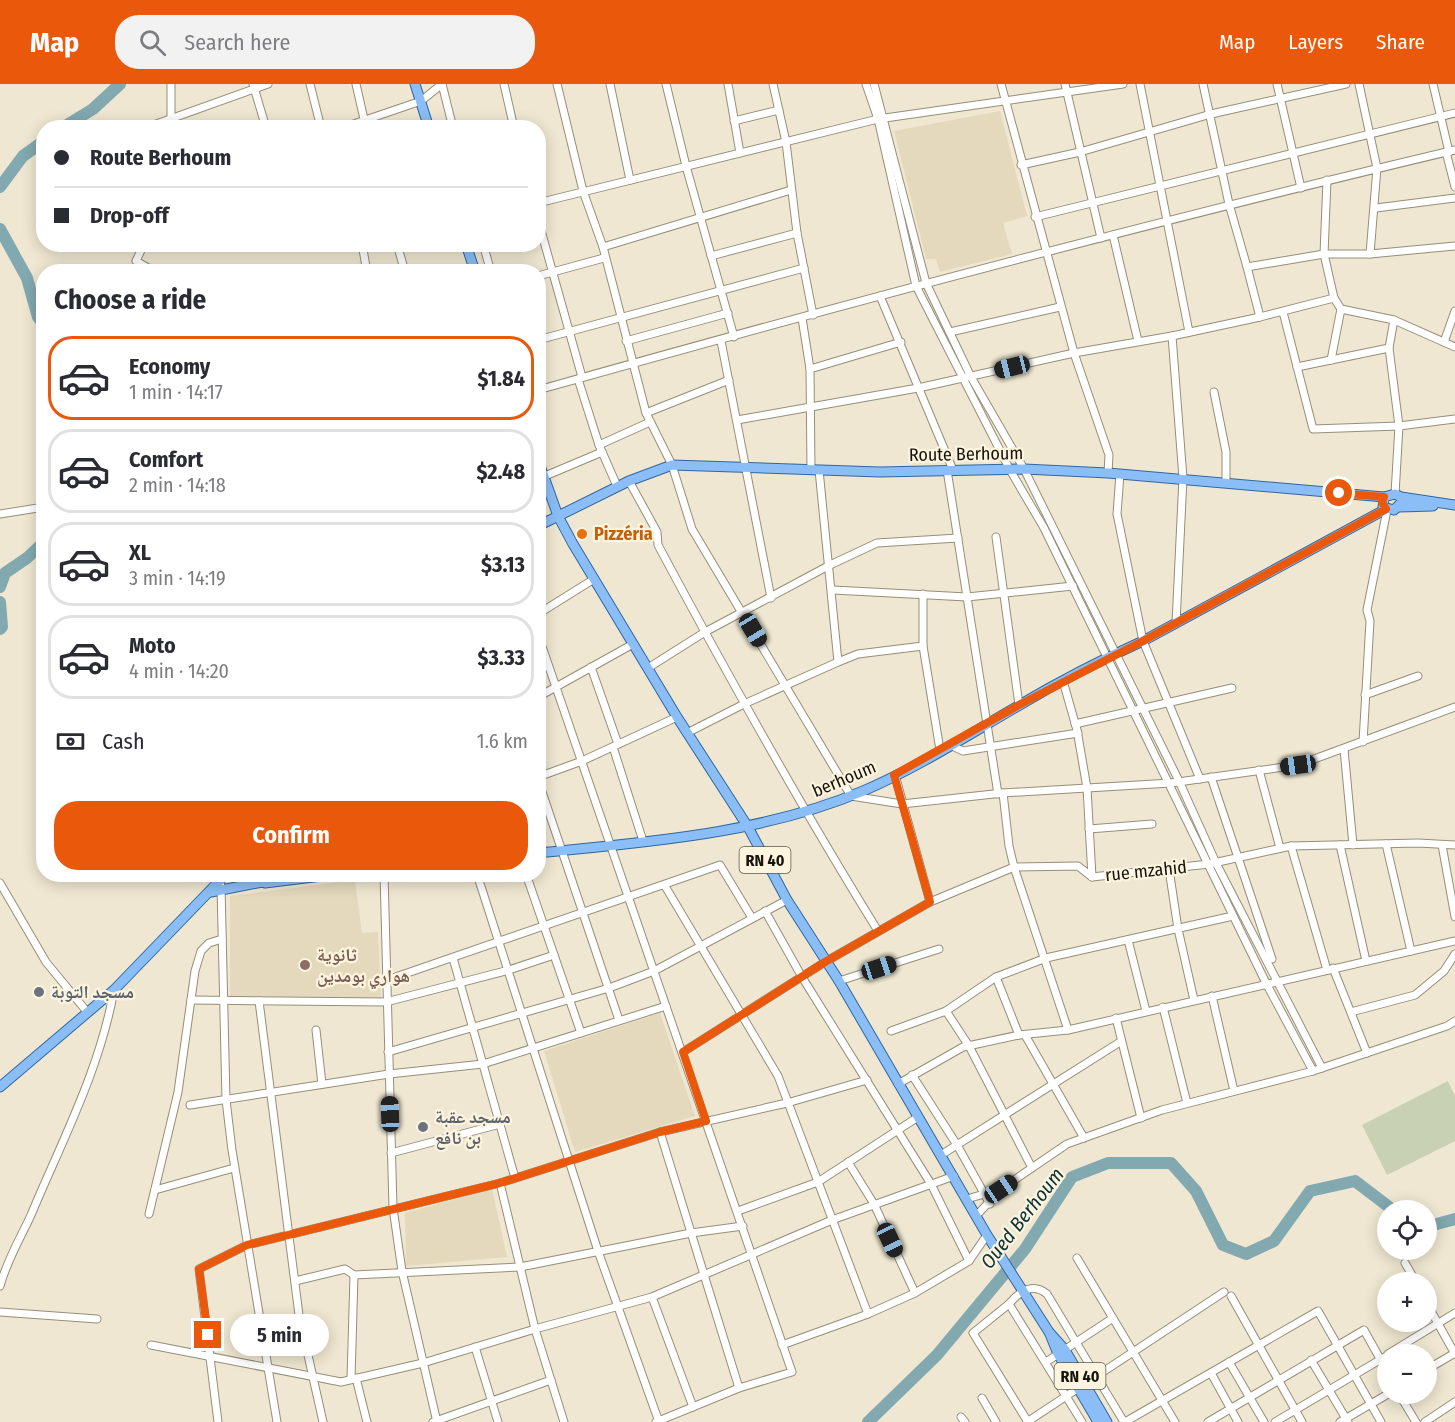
<!DOCTYPE html>
<html lang="en">
<head>
<meta charset="utf-8">
<style>
	:root { --surface:#fff; --page:#f2f2f3; --text:#2b2b33; --muted:#7c7c81; --line:#e1e1e2; --accent:#ea580c }
	body { margin:0; font-family:"Fira Sans Condensed","Noto Naskh Arabic",sans-serif; background:var(--page); color:var(--text); height:100vh; display:flex; flex-direction:column; font-size:22px; white-space:nowrap }
	* { box-sizing:border-box; margin:0 }
	p { font-size:20px; color:var(--muted) }
	.icon { flex:none; width:33px; height:33px; fill:none; stroke:currentColor; stroke-width:2; stroke-linecap:round; stroke-linejoin:round }
	.map { position:relative; flex:1; overflow:hidden }
	.details { position:absolute; left:36px; top:180px; width:510px; height:618px; display:flex; flex-direction:column; background:var(--surface); border-radius:24px; box-shadow:0 3px 15px #0003 }
	.details>* { flex:none }
	.hud { position:absolute; left:36px; top:36px; width:510px; height:132px; border-radius:24px; box-shadow:0 3px 15px #0003; display:grid; align-content:center; height:132px; padding:0 18px; background:var(--surface) }
	.buttons { position:absolute; left:1377px; top:1116px; display:grid; gap:12px }
	.buttons a { display:grid; place-items:center; width:60px; height:60px; border-radius:50%; background:var(--surface); box-shadow:0 3px 15px #0003; font-size:30px }
	.end { position:absolute; width:27px; height:27px; margin:-14px; border:8px solid #ea580c; background:#fff; box-shadow:0 0 0 3px #fff }
	.from { border-radius:50% }
	.bubble { position:absolute; height:42px; border-radius:21px; background:var(--surface); box-shadow:0 3px 15px #0003; font-size:20px; font-weight:700; line-height:42px; text-align:center }
	.car { position:absolute; width:18px; height:36px; margin:-18px -9px; border-radius:8px; box-shadow:0 0 4px 2px #0007; background:linear-gradient(#222 24%,#8ab4d8 0 40%,#222 0 76%,#8ab4d8 0 86%,#222 0) }
	.hud b { display:flex; align-items:center; gap:21px; height:57px; font-size:22px }
	.hud b+b { border-top:2px solid var(--line) }
	.hud i { width:15px; height:15px; background:var(--text) }
	ul { padding:0; list-style:none }
	li { display:flex; align-items:center; gap:18px; height:84px; margin:0 12px 9px; padding:0 6px; border:3px solid var(--line); border-radius:24px }
	li div { flex:1 }
	li b { display:block; font-size:22px }
	li em { font-style:normal; font-weight:700 }
	li.current { border-color:var(--accent) }
	li>.icon { width:54px; height:54px; stroke-width:1.5 }
	h2 { padding:0 18px; font-size:27px; line-height:72px }
	.pay { display:flex; align-items:center; gap:15px; height:66px; padding:0 18px; font-size:22px }
	.pay p { margin-inline-start:auto }
	.action { display:flex; gap:12px; margin-top:auto; padding:12px 18px }
	.action a { flex:1; height:69px; border-radius:24px; background:var(--accent); color:#fff; font-size:24px; font-weight:700; line-height:69px; text-align:center }
	header { display:flex; align-items:center; gap:36px; box-sizing:border-box; height:84px; padding:0 30px; background:var(--accent); color:#fff }
	header strong { font-size:28px }
	nav { display:flex; gap:33px; margin-inline-start:auto; font-size:21px }
	.search { width:420px; height:54px; background:var(--page); display:flex; align-items:center; gap:15px; box-sizing:border-box; padding:0 21px; border-radius:24px; color:var(--muted); font-size:22px }
	.map>svg:first-child { display:block }
	.built { fill:#e4d9bc }
	.green { fill:#c9d1b4 }
	.lines { fill:none; stroke-linecap:round; stroke-linejoin:round }
	.river { stroke:#82a9b0; stroke-width:12 }
	.minor-casing { stroke:#958e79; stroke-width:9 }
	.major-casing { stroke:#3067a1; stroke-width:11 }
	.minor { stroke:#fff; stroke-width:7 }
	.major { stroke:#8bbef6; stroke-width:9 }
	.route { stroke:#ea580c; stroke-width:8 }
	.food-dot { fill:#e8710a; stroke:#fcf4de; stroke-width:2 }
	.education-dot { fill:#8d6e63; stroke:#fcf4de; stroke-width:2 }
	.worship-dot { fill:#6b7280; stroke:#fcf4de; stroke-width:2 }
	.labels { text-anchor:middle; dominant-baseline:central; stroke-width:4.5; stroke-linejoin:round; paint-order:stroke }
	.shield { fill:#fcf4de; stroke:#5c574c; stroke-width:1.5 }
	.shield-label { font-size:16px; font-weight:bold; fill:#17140d }
	.street-label { font-size:18px; fill:#17140d; stroke:#fcf4de }
	.food-label { font-size:18px; font-weight:bold; fill:#c56008; stroke:#fcf4de; text-anchor:start }
	.education-label { font-size:18px; font-weight:bold; fill:#785e54; stroke:#fcf4de; text-anchor:start }
	.worship-label { font-size:18px; font-weight:bold; fill:#5b616d; stroke:#fcf4de; text-anchor:start }
	.water-label { font-size:20px; font-style:italic; fill:#0a3238; stroke:#fcf4de }
</style>
</head>
<body>
<header>
<strong>Map</strong>
<div class="search"><svg class="icon" aria-label="search" viewBox="0 0 24 24"><circle cx="10" cy="10" r="6"/><path d="M15 15l6 6"/></svg>Search here</div>
<nav><a>Map</a><a>Layers</a><a>Share</a></nav>
</header>
<div class="map">
<svg width="1455" height="1338" viewBox="0 0 1455 1338">
	<rect width="100%" height="100%" fill="#efe7d1"/>
	<g class="built">
		<polygon points="1000,27 1027,132 1003,139 1012,170 940,188 936,175 926,175 894,47"/>
		<polygon points="355,796 362,849 378,848 381,915 230,912 230,812"/>
		<polygon points="660,929 695,1032 575,1068 544,967"/>
		<polygon points="492,1105 507,1173 406,1182 405,1129"/>
	</g>
	<polygon class="green" points="1448,997 1455,1012 1455,1057 1387,1091 1362,1041"/>
	<g class="lines">
		<g class="river">
			<polyline points="62,44 93,25 120,0"/>
			<polyline points="0,103 23,72 44,57"/>
			<polyline points="0,145 27,194 38,233 44,241"/>
			<polyline points="0,503 5,489 27,474 44,458"/>
			<polyline points="0,518 2,543 0,545"/>
			<polyline points="1426,1143 1455,1135"/>
			<polyline points="868,1338 937,1271 1025,1165 1072,1093 1108,1079 1171,1079 1196,1107 1223,1161 1246,1170 1274,1157 1310,1107 1355,1097 1393,1126"/>
		</g>
		<g class="minor-casing">
			<g id="minor">
				<polyline points="171,0 171,33"/>
				<polyline points="253,0 266,44"/>
				<polyline points="310,0 321,44"/>
				<polyline points="356,0 366,44"/>
				<polyline points="442,0 453,44"/>
				<polyline points="504,0 514,44"/>
				<polyline points="557,0 583,107 603,163 646,329 672,381 692,445 851,712 902,720 1003,709 1171,699 1298,681 1455,623"/>
				<polyline points="610,0 630,96"/>
				<polyline points="666,0 686,82 734,253"/>
				<polyline points="728,0 740,69"/>
				<polyline points="773,0 786,58 797,149 813,231"/>
				<polyline points="866,0 878,35 916,202 1010,386 1044,444 1266,899 1313,987"/>
				<polyline points="874,0 926,199 971,293 1024,385 1179,697 1216,779 1322,984"/>
				<polyline points="1001,0 1074,269 1109,371 1108,389"/>
				<polyline points="1065,0 1101,154"/>
				<polyline points="1140,0 1189,248"/>
				<polyline points="1203,0 1229,120 1247,183 1324,170 1370,170 1455,162"/>
				<polyline points="1277,0 1301,104"/>
				<polyline points="1359,0 1377,84 1370,170"/>
				<polyline points="1433,0 1449,68"/>
				<polyline points="734,37 779,26"/>
				<polyline points="145,44 268,0"/>
				<polyline points="342,44 421,17 442,0"/>
				<polyline points="1446,68 1455,103"/>
				<polyline points="1021,81 1080,68 1211,30 1346,0"/>
				<polyline points="538,119 878,35 1123,0"/>
				<polyline points="1376,124 1455,114"/>
				<polyline points="1035,133 1455,29"/>
				<polyline points="538,136 582,293"/>
				<polyline points="1113,151 1138,257"/>
				<polyline points="144,160 136,177 155,188"/>
				<polyline points="335,160 345,160"/>
				<polyline points="362,160 367,188"/>
				<polyline points="397,160 405,188"/>
				<polyline points="483,160 491,188"/>
				<polyline points="603,163 791,106"/>
				<polyline points="711,172 797,149"/>
				<polyline points="1247,183 1260,233"/>
				<polyline points="538,192 604,174"/>
				<polyline points="880,212 953,386"/>
				<polyline points="1334,214 1341,225 1394,236 1455,263"/>
				<polyline points="1283,228 1313,345 1399,342 1455,335"/>
				<polyline points="802,234 810,285 811,386"/>
				<polyline points="1394,236 1389,264 1399,342 1395,410"/>
				<polyline points="950,248 1060,223"/>
				<polyline points="1172,252 1183,394 1176,539"/>
				<polyline points="538,256 804,184"/>
				<polyline points="626,257 728,229"/>
				<polyline points="721,257 771,514"/>
				<polyline points="1444,258 1455,227"/>
				<polyline points="1331,276 1341,225"/>
				<polyline points="1297,283 1389,264"/>
				<polyline points="810,285 901,258"/>
				<polyline points="578,295 599,361 617,402"/>
				<path d="M538 306C843 220 1148 139 1455 66"/>
				<polyline points="1214,308 1226,368 1226,398"/>
				<polyline points="646,329 729,296"/>
				<polyline points="737,336 918,304 1074,269 1172,252 1260,233 1334,214 1324,170 1327,96"/>
				<polyline points="599,361 650,338"/>
				<polyline points="947,386 998,710"/>
				<polyline points="1120,390 1117,430 1143,557 1200,695"/>
				<polyline points="538,395 602,368"/>
				<path d="M629 397 657 448 658 461C728 592 800 721 878 847"/>
				<polyline points="0,430 44,423"/>
				<polyline points="996,453 1019,621"/>
				<polyline points="833,506 967,513 1073,502"/>
				<polyline points="923,510 923,562 940,666"/>
				<polyline points="538,530 594,495"/>
				<polyline points="538,551 792,1288 739,1304 656,1338"/>
				<polyline points="838,578 858,570 923,562"/>
				<polyline points="591,583 618,660"/>
				<polyline points="648,584 705,548 830,481 877,459 958,454"/>
				<polyline points="1063,597 1077,646 1087,704 1092,793"/>
				<polyline points="1365,611 1418,592"/>
				<polyline points="538,613 633,560"/>
				<polyline points="1075,640 1232,604"/>
				<polyline points="687,649 744,620 838,578 819,386"/>
				<polyline points="1363,658 1370,537 1367,526 1387,426"/>
				<polyline points="950,661 963,667 1078,649"/>
				<polyline points="613,663 643,757"/>
				<polyline points="1344,665 1353,761"/>
				<polyline points="1259,686 1280,764"/>
				<polyline points="895,691 930,818"/>
				<polyline points="538,693 582,677 677,633"/>
				<polyline points="1211,693 1272,875"/>
				<polyline points="538,696 619,936"/>
				<polyline points="1003,709 1009,762 1014,783 1068,946"/>
				<polyline points="1089,745 1152,740"/>
				<polyline points="1386,760 1411,867"/>
				<polyline points="1340,761 1366,877"/>
				<polyline points="1442,761 1455,833"/>
				<polyline points="1291,762 1327,886"/>
				<polyline points="1169,785 1178,845 1194,916"/>
				<polyline points="384,790 393,1124 402,1187 437,1338"/>
				<polyline points="477,790 598,1167 659,1338"/>
				<polyline points="526,790 581,949"/>
				<polyline points="0,799 46,878 88,929"/>
				<polyline points="221,802 226,1016 232,1066 277,1338"/>
				<polyline points="665,802 778,992 868,1230"/>
				<polyline points="765,827 802,893 931,1100 969,1177"/>
				<polyline points="1128,856 1146,927"/>
				<polyline points="453,874 515,1094"/>
				<polyline points="1333,884 1367,969"/>
				<polyline points="996,893 1019,951"/>
				<polyline points="387,896 720,781 752,834"/>
				<polyline points="839,897 939,865"/>
				<polyline points="1212,912 1234,1007"/>
				<polyline points="191,916 386,918 509,886 554,871"/>
				<polyline points="259,917 299,1231 323,1338"/>
				<polyline points="1163,923 1187,1019"/>
				<polyline points="946,927 969,962 1032,1084"/>
				<polyline points="1351,928 1415,911 1444,887 1455,870"/>
				<polyline points="1116,934 1141,1034"/>
				<polyline points="316,946 322,1000"/>
				<polyline points="891,947 946,927 996,893 1046,874 1233,832"/>
				<polyline points="1025,951 1084,1054"/>
				<polyline points="388,968 609,904 654,887 787,816"/>
				<polyline points="683,968 825,878 930,818 1014,783 1078,782 1092,793 1209,780 1291,762 1418,759 1455,761"/>
				<polyline points="912,991 957,1061 990,1120"/>
				<polyline points="898,1000 963,963 1019,951 1068,946 1455,857"/>
				<polyline points="190,1021 389,990 483,980 666,922"/>
				<polyline points="660,1048 739,1304"/>
				<polyline points="391,1069 500,1040"/>
				<polyline points="941,1071 1120,958"/>
				<polyline points="848,1078 874,1120 915,1209"/>
				<polyline points="500,1099 535,1245 564,1338"/>
				<polyline points="155,1106 234,1084"/>
				<polyline points="967,1115 1001,1105"/>
				<polyline points="738,1127 818,1098 918,1033"/>
				<polyline points="149,1130 178,1008 195,887 201,867 209,859 222,855"/>
				<polyline points="977,1131 1001,1105 1067,1060 1162,1026 1313,987 1447,942 1455,937"/>
				<polyline points="1077,1174 1175,1338"/>
				<polyline points="1405,1179 1416,1198"/>
				<polyline points="295,1197 345,1185 354,1191 520,1183 691,1149 743,1142"/>
				<path d="M0 1202C7 1176 20 1155 31 1131 62 1057 100 985 114 906"/>
				<polyline points="1231,1212 1302,1338"/>
				<polyline points="652,1213 693,1323"/>
				<polyline points="1426,1218 1455,1270"/>
				<polyline points="1009,1220 973,1249 1028,1338"/>
				<polyline points="0,1228 97,1235"/>
				<polyline points="151,1261 341,1298 423,1279 535,1245 652,1213 832,1136 954,1092"/>
				<polyline points="782,1261 868,1230 915,1209 969,1177 987,1151"/>
				<polyline points="475,1263 498,1338"/>
				<polyline points="1388,1270 1455,1229"/>
				<polyline points="1311,1276 1348,1338"/>
				<polyline points="1046,1278 1113,1234"/>
				<polyline points="1229,1278 1264,1338"/>
				<polyline points="1426,1286 1455,1269"/>
				<polyline points="1211,1289 1238,1338"/>
				<polyline points="356,1294 367,1338"/>
				<polyline points="351,1295 354,1191"/>
				<polyline points="1399,1310 1416,1338"/>
				<polyline points="982,1314 996,1338"/>
				<polyline points="961,1333 965,1338"/>
				<polyline points="218,1338 199,1185 247,1161 500,1099 660,1048 787,1019 867,996"/>
				<polyline points="433,1338 551,1296"/>
				<polyline points="1027,1338 1224,1208"/>
				<path d="M1082 1338 1009 1220C1019 1208 1032 1198 1047 1210L1124 1338"/>
				<polyline points="1125,1338 1318,1227 1381,1338"/>
				<polyline points="1208,1338 1364,1246 1388,1289"/>
				<polyline points="1275,1338 1388,1271"/>
				<polyline points="1340,1338 1388,1310"/>
				<polyline points="1425,1338 1455,1318"/>
			</g>
		</g>
		<g class="major-casing">
			<g id="major">
				<polyline points="415,0 429,44"/>
				<polyline points="466,160 475,188"/>
				<polyline points="538,376 558,432 573,460 677,633 748,743 787,816 839,897 987,1151 1049,1248 1065,1266 1107,1338"/>
				<polyline points="1401,413 1402,418 1394,426 1383,423 1384,413 1395,410 1401,413 1455,421"/>
				<polyline points="1399,423 1433,422"/>
				<polyline points="538,442 629,397 672,381 880,388 1024,385 1108,389 1384,413"/>
				<path d="M538 769C647 758 761 750 863 707 917 684 968 651 1018 622 1058 598 1101 576 1143 557L1386 425"/>
				<polyline points="246,790 265,799 338,790"/>
				<polyline points="211,808 262,798"/>
				<polyline points="0,1003 114,906 226,790"/>
				<polyline points="1050,1250 1058,1270 1098,1338"/>
			</g>
		</g>
		<use href="#minor" class="minor"/>
		<use href="#major" class="major"/>
	</g>
	<g class="lines">
		<polyline class="route" points="208,1251 199,1185 247,1161 500,1099 660,1048 706,1037 683,968 825,878 930,818 894,691 1019,621 1143,557 1386,425 1382,418 1384,413 1339,409"/>
	</g>
	<circle class="food-dot" cx="582" cy="450" r="6"/>
	<circle class="education-dot" cx="305" cy="881" r="6"/>
	<g class="worship-dot">
		<circle cx="39" cy="908" r="6"/>
		<circle cx="423" cy="1043" r="6"/>
	</g>
	<g class="labels">
		<g class="shield">
			<rect x="739.5" y="763" width="51" height="26" rx="4.5"/>
			<rect x="1054.5" y="1279" width="51" height="26" rx="4.5"/>
		</g>
		<g class="shield-label">
			<text x="765" y="776">RN 40</text>
			<text x="1080" y="1292">RN 40</text>
		</g>
		<g class="street-label">
			<text transform="translate(966 370) rotate(-1)">Route Berhoum</text>
			<text transform="translate(844 695) rotate(-23)">berhoum</text>
			<text transform="translate(1146 787) rotate(-6)">rue mzahid</text>
		</g>
		<g class="food-label">
			<text x="594" y="450">Pizzéria</text>
		</g>
		<g class="education-label">
			<text x="317" y="871">ثانوية<tspan x="317" dy="21">هواري بومدين</tspan></text>
		</g>
		<g class="worship-label">
			<text x="51" y="908">مسجد التوبة</text>
			<text x="435" y="1033">مسجد عقبة<tspan x="435" dy="21">بن نافع</tspan></text>
		</g>
		<g class="water-label">
			<text transform="translate(1022 1134) rotate(-52)">Oued Berhoum</text>
		</g>
	</g>
</svg>
<div class="buttons">
<a><svg class="icon" aria-label="locate" viewBox="0 0 24 24"><circle cx="12" cy="12" r="6"/><path d="M12 2v4M12 18v4M2 12h4M18 12h4"/></svg></a>
<a>+</a>
<a>−</a>
</div>
<i class="end from" style="left:1339px;top:409px"></i>
<i class="end" style="left:208px;top:1251px"></i>
<div class="bubble" style="left:230px;top:1230px;width:99px">5 min</div>
<i class="car" style="left:1012px;top:283px;rotate:256deg"></i>
<i class="car" style="left:753px;top:546px;rotate:149deg"></i>
<i class="car" style="left:1298px;top:681px;rotate:262deg"></i>
<i class="car" style="left:879px;top:884px;rotate:72deg"></i>
<i class="car" style="left:390px;top:1030px;rotate:358deg"></i>
<i class="car" style="left:1001px;top:1105px;rotate:56deg"></i>
<i class="car" style="left:890px;top:1156px;rotate:155deg"></i>
<div class="hud">
<b><i class="from"></i>Route Berhoum</b>
<b><i></i>Drop-off</b>
</div>
<section class="details">
<h2>Choose a ride</h2>
<ul>
<li class="current"><svg class="icon" aria-label="car" viewBox="0 0 24 24"><path d="M5 17H2v-5l4-1 3-4h7l3 4 3 1v5h-3M9 17h6M6 11h13"/><circle cx="7" cy="17" r="2"/><circle cx="17" cy="17" r="2"/></svg><div><b>Economy</b><p>1 min · 14:17</p></div><em>$1.84</em></li>
<li><svg class="icon" aria-label="car" viewBox="0 0 24 24"><path d="M5 17H2v-5l4-1 3-4h7l3 4 3 1v5h-3M9 17h6M6 11h13"/><circle cx="7" cy="17" r="2"/><circle cx="17" cy="17" r="2"/></svg><div><b>Comfort</b><p>2 min · 14:18</p></div><em>$2.48</em></li>
<li><svg class="icon" aria-label="car" viewBox="0 0 24 24"><path d="M5 17H2v-5l4-1 3-4h7l3 4 3 1v5h-3M9 17h6M6 11h13"/><circle cx="7" cy="17" r="2"/><circle cx="17" cy="17" r="2"/></svg><div><b>XL</b><p>3 min · 14:19</p></div><em>$3.13</em></li>
<li><svg class="icon" aria-label="car" viewBox="0 0 24 24"><path d="M5 17H2v-5l4-1 3-4h7l3 4 3 1v5h-3M9 17h6M6 11h13"/><circle cx="7" cy="17" r="2"/><circle cx="17" cy="17" r="2"/></svg><div><b>Moto</b><p>4 min · 14:20</p></div><em>$3.33</em></li>
</ul>
<div class="pay"><svg class="icon" aria-label="cash" viewBox="0 0 24 24"><path d="M3 7h18v10H3z"/><circle cx="12" cy="12" r="2"/></svg>Cash<p>1.6 km</p></div>
<div class="action"><a>Confirm</a></div>
</section>
</div>
</body>
</html>
